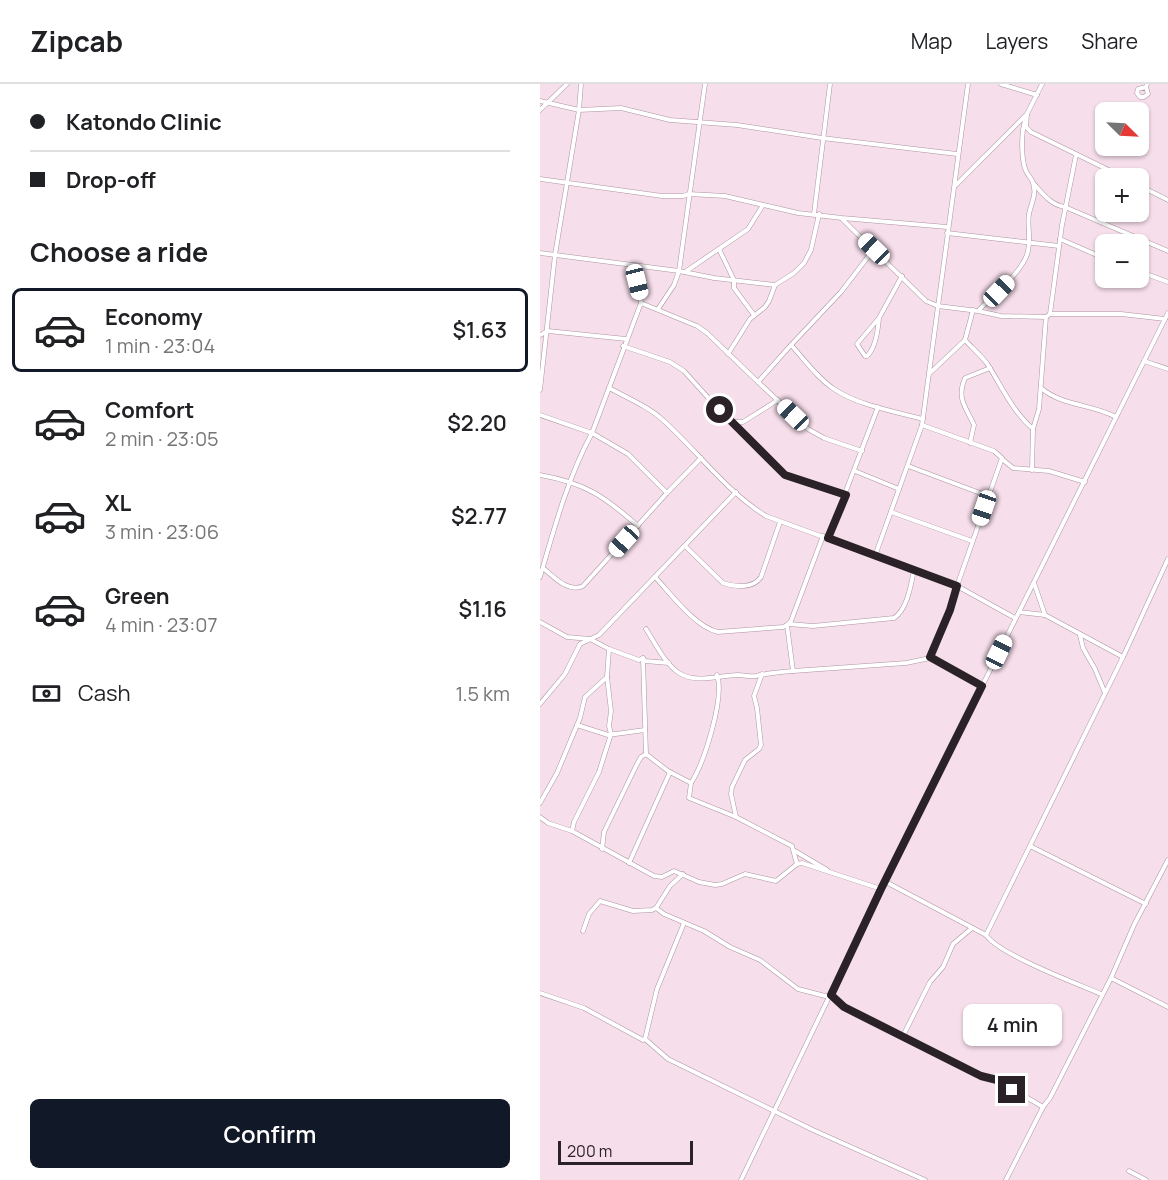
<!DOCTYPE html>
<html lang="en">
<head>
<meta charset="utf-8">
<style>
	:root { --surface:#fff; --page:#f2f2f2; --text:#202124; --muted:#757577; --line:#e0e0e0; --accent:#111827 }
	body { margin:0; font-family:Manrope,sans-serif; background:var(--page); color:var(--text); height:100vh; display:flex; flex-direction:column; font-size:22px; white-space:nowrap }
	* { box-sizing:border-box; margin:0 }
	p { font-size:20px; color:var(--muted) }
	.icon { flex:none; width:33px; height:33px; fill:none; stroke:currentColor; stroke-width:2; stroke-linecap:round; stroke-linejoin:round }
	.map { position:relative; flex:1; overflow:hidden }
	.side { display:flex; flex-direction:column; background:var(--surface); width:540px }
	.side>* { flex:none }
	.guide { display:grid; align-content:center; height:132px; padding:0 30px; background:var(--surface) }
	.needle { width:39px; rotate:114deg }
	.buttons { position:absolute; left:555px; top:18px; display:grid; gap:12px }
	.buttons a { display:grid; place-items:center; width:54px; height:54px; border-radius:9px; background:var(--surface); box-shadow:0 2px 4px #0004; font-size:30px }
	.scale { position:absolute; left:18px; bottom:15px; width:135px; box-sizing:border-box; padding-left:6px; border:3px solid #2b2227; border-top:0; font-size:16px; line-height:21px; white-space:nowrap; color:#2b2227; -webkit-text-stroke:4px #f6deea; paint-order:stroke }
	.end { position:absolute; width:27px; height:27px; margin:-14px; border:8px solid #2b2227; background:#fff; box-shadow:0 0 0 3px #fff }
	.from { border-radius:50% }
	.bubble { position:absolute; height:42px; border-radius:9px; background:var(--surface); box-shadow:0 2px 4px #0004; font-size:20px; font-weight:600; line-height:42px; text-align:center }
	.car { position:absolute; width:18px; height:36px; margin:-18px -9px; border-radius:8px; box-shadow:0 0 4px 2px #0007; background:linear-gradient(#fff 24%,#345 0 40%,#fff 0 76%,#345 0 86%,#fff 0) }
	.guide b { display:flex; align-items:center; gap:21px; height:57px; font-size:22px }
	.guide b+b { border-top:2px solid var(--line) }
	.guide i { width:15px; height:15px; background:var(--text) }
	ul { padding:0; list-style:none }
	li { display:flex; align-items:center; gap:18px; height:84px; margin:0 12px 9px; padding:0 18px; border:3px solid transparent; border-radius:9px }
	li div { flex:1 }
	li b { display:block; font-size:22px }
	li em { font-style:normal; font-weight:600 }
	li.current { border-color:var(--accent) }
	li>.icon { width:54px; height:54px; stroke-width:1.5 }
	h2 { padding:0 30px; font-size:27px; line-height:72px }
	.pay { display:flex; align-items:center; gap:15px; height:66px; padding:0 30px; font-size:22px }
	.pay p { margin-inline-start:auto }
	.button { display:flex; gap:12px; margin-top:auto; padding:12px 30px }
	.button a { flex:1; height:69px; border-radius:9px; background:var(--accent); color:#fff; font-size:24px; font-weight:600; line-height:69px; text-align:center }
	header { display:flex; align-items:center; gap:36px; box-sizing:border-box; height:84px; padding:0 30px; background:var(--surface); border-bottom:2px solid var(--line) }
	header strong { font-size:28px }
	nav { display:flex; gap:33px; margin-inline-start:auto; font-size:21px }
	main { display:flex; flex:1; min-height:0 }
	.map>svg:first-child { display:block }
	.lines { fill:none; stroke-linecap:round; stroke-linejoin:round }
	.minor-casing { stroke:#ab95a0; stroke-width:5 }
	.minor { stroke:#fff; stroke-width:4 }
	.route { stroke:#2b2227; stroke-width:8 }
</style>
</head>
<body>
<header>
<strong>Zipcab</strong>
<nav><a>Map</a><a>Layers</a><a>Share</a></nav>
</header>
<main>
<section class="side">
<div class="guide">
<b><i class="from"></i>Katondo Clinic</b>
<b><i></i>Drop-off</b>
</div>
<h2>Choose a ride</h2>
<ul>
<li class="current"><svg class="icon" aria-label="car" viewBox="0 0 24 24"><path d="M5 17H2v-5l4-1 3-4h7l3 4 3 1v5h-3M9 17h6M6 11h13"/><circle cx="7" cy="17" r="2"/><circle cx="17" cy="17" r="2"/></svg><div><b>Economy</b><p>1 min · 23:04</p></div><em>$1.63</em></li>
<li><svg class="icon" aria-label="car" viewBox="0 0 24 24"><path d="M5 17H2v-5l4-1 3-4h7l3 4 3 1v5h-3M9 17h6M6 11h13"/><circle cx="7" cy="17" r="2"/><circle cx="17" cy="17" r="2"/></svg><div><b>Comfort</b><p>2 min · 23:05</p></div><em>$2.20</em></li>
<li><svg class="icon" aria-label="car" viewBox="0 0 24 24"><path d="M5 17H2v-5l4-1 3-4h7l3 4 3 1v5h-3M9 17h6M6 11h13"/><circle cx="7" cy="17" r="2"/><circle cx="17" cy="17" r="2"/></svg><div><b>XL</b><p>3 min · 23:06</p></div><em>$2.77</em></li>
<li><svg class="icon" aria-label="car" viewBox="0 0 24 24"><path d="M5 17H2v-5l4-1 3-4h7l3 4 3 1v5h-3M9 17h6M6 11h13"/><circle cx="7" cy="17" r="2"/><circle cx="17" cy="17" r="2"/></svg><div><b>Green</b><p>4 min · 23:07</p></div><em>$1.16</em></li>
</ul>
<div class="pay"><svg class="icon" aria-label="cash" viewBox="0 0 24 24"><path d="M3 7h18v10H3z"/><circle cx="12" cy="12" r="2"/></svg>Cash<p>1.5 km</p></div>
<div class="button"><a>Confirm</a></div>
</section>
<div class="map">
<svg width="628" height="1096" viewBox="0 0 628 1096">
	<rect width="100%" height="100%" fill="#f6deea"/>
	<g class="lines">
		<g class="minor-casing">
			<g id="minor">
				<polyline points="461,0 497,11"/>
				<polyline points="502,0 487,30 486,43 491,48 585,94"/>
				<polyline points="606,3 598,5 597,9 600,13 604,13 608,10 606,3 607,0"/>
				<polyline points="0,17 39,26 81,24 130,36 197,41 282,54 417,70"/>
				<polyline points="0,26 27,0"/>
				<polyline points="0,95 122,112 143,112 149,110 185,112 258,129 302,134 407,143"/>
				<path d="M494 100C503 110 511 121 525 123L628 167"/>
				<polyline points="416,101 487,30"/>
				<polyline points="598,101 628,116"/>
				<polyline points="274,130 290,0"/>
				<polyline points="302,135 386,217 398,222 438,227 461,232 506,233 510,230 581,230 625,235"/>
				<polyline points="407,149 519,162"/>
				<polyline points="520,155 566,175"/>
				<polyline points="179,165 194,196 194,204 214,231"/>
				<polyline points="0,169 139,187 174,194 235,201 254,189 264,179 271,166 279,130"/>
				<polyline points="93,181 101,219"/>
				<polyline points="598,187 628,198"/>
				<polyline points="145,188 208,145 223,121"/>
				<polyline points="118,225 134,201 139,187 165,0"/>
				<path d="M439 226C453 211 484 187 488 167 491 153 487 141 489 130 491 119 497 111 493 99 492 94 488 92 486 87 481 76 481 49 485 37"/>
				<polyline points="510,230 522,141 536,71"/>
				<path d="M339 234C338 246 336 264 327 272H325L317 260 339 234 362 192"/>
				<polyline points="0,251 8,247 86,255"/>
				<path d="M425 256C432 264 442 272 448 281 462 303 473 328 493 345"/>
				<polyline points="251,261 301,208 334,165"/>
				<polyline points="83,262 130,278 144,287 190,338"/>
				<polyline points="188,270 210,235 225,223 229,217 235,201"/>
				<polyline points="604,277 628,285"/>
				<polyline points="389,290 425,256 433,226"/>
				<polyline points="218,298 268,345 284,354 322,367"/>
				<polyline points="69,304 52,349 88,370 127,409"/>
				<path d="M501 304C522 322 552 320 576 333"/>
				<polyline points="0,306 15,171 39,26 41,0"/>
				<polyline points="238,316 203,338 190,338 245,391 306,411"/>
				<path d="M0 331 52 349C28 393 14 445 0 493"/>
				<path d="M382 341 454 367 462 374 417 502 226 432C187 408 158 368 124 337 109 323 88 314 69 304L101 219 157 242 167 249 218 298 251 261C265 276 277 294 294 305 317 321 356 328 383 335"/>
				<path d="M430 359 434 341C426 323 416 315 425 294L450 284"/>
				<polyline points="462,375 473,384 509,387 545,398"/>
				<polyline points="368,382 448,412"/>
				<polyline points="492,386 493,345 499,325 506,233"/>
				<polyline points="315,387 359,405"/>
				<path d="M0 391C45 399 64 412 98 442"/>
				<polyline points="351,428 432,457"/>
				<polyline points="288,454 338,323"/>
				<path d="M145 462 183 499C195 503 213 505 221 493L240 438"/>
				<polyline points="335,472 382,341 428,0"/>
				<path d="M3 484C14 493 28 509 43 502L127 409 161 374"/>
				<path d="M115 493C131 510 155 543 178 548L243 543 247 541 251 537 283 452"/>
				<polyline points="494,499 505,531 583,573"/>
				<polyline points="479,528 505,531"/>
				<polyline points="0,538 27,553 50,555 69,565 99,576 103,574 105,577 129,579"/>
				<path d="M249 540 273 542 354 534C367 526 371 501 374 486"/>
				<polyline points="247,541 253,587 366,579 390,574 394,568 410,526 417,502 475,534"/>
				<path d="M106 545C115 559 125 580 139 589 156 600 180 591 198 591 204 591 211 593 216 592 228 589 240 588 253 587"/>
				<polyline points="540,551 543,564 555,585 565,609"/>
				<path d="M103 574 106 670 128 687 151 699C164 679 185 614 177 591"/>
				<polyline points="390,574 442,602"/>
				<polyline points="0,620 25,590 40,560 59,551 196,408"/>
				<polyline points="37,641 68,651 105,646"/>
				<polyline points="151,699 149,714 196,733 252,762 257,780"/>
				<polyline points="0,719 17,689 40,634 45,613 67,593"/>
				<polyline points="0,733 8,739 32,747 114,792 122,793 134,787 159,798 175,801 182,800 205,790 236,797 257,780 262,779 341,805"/>
				<polyline points="196,733 191,710 192,703 205,676 219,665 221,661 217,624 214,612 222,590"/>
				<polyline points="32,747 34,738 59,688 71,650 69,642 71,627 67,593 69,565"/>
				<polyline points="490,762 606,820"/>
				<polyline points="62,765 64,748 97,680 101,673 106,670"/>
				<polyline points="255,767 287,786"/>
				<polyline points="89,779 130,688"/>
				<polyline points="346,798 446,851 583,573 628,475"/>
				<polyline points="116,824 124,830 164,847 190,863 220,876 258,905 289,913"/>
				<polyline points="43,847 49,830 60,817 93,827 112,826 116,824 130,802 143,790"/>
				<path d="M446 851C458 870 538 900 561 910"/>
				<polyline points="571,894 628,923"/>
				<polyline points="0,909 44,924 103,956 105,955 128,975 273,1046 385,1096"/>
				<polyline points="291,911 304,923 441,992 457,996 503,1023"/>
				<polyline points="363,952 390,898 403,883 413,860 432,844"/>
				<polyline points="105,955 117,905 144,839"/>
				<polyline points="591,1088 589,1087 606,1096"/>
				<polyline points="201,1096 341,805 628,229"/>
				<polyline points="466,1096 503,1023 510,1014 571,894 594,841 628,776"/>
			</g>
		</g>
		<use href="#minor" class="minor"/>
	</g>
	<g class="lines">
		<polyline class="route" points="180,326 245,391 306,411 288,454 417,502 410,526 390,573 442,602 341,805 291,911 304,923 441,992 457,996 472,1006"/>
	</g>
</svg>
<div class="buttons">
<a><svg class="needle" viewBox="-14 -14 28 28"><path d="M0-13l5 13h-10z" fill="#e53935"/><path d="M0 13l5-13h-10z" fill="#757577"/></svg></a>
<a>+</a>
<a>−</a>
</div>
<div class="scale">200 m</div>
<i class="end from" style="left:180px;top:326px"></i>
<i class="end" style="left:472px;top:1006px"></i>
<div class="bubble" style="left:423px;top:920px;width:99px">4 min</div>
<i class="car" style="left:334px;top:165px;rotate:314deg"></i>
<i class="car" style="left:97px;top:198px;rotate:166deg"></i>
<i class="car" style="left:459px;top:207px;rotate:44deg"></i>
<i class="car" style="left:253px;top:331px;rotate:314deg"></i>
<i class="car" style="left:444px;top:424px;rotate:199deg"></i>
<i class="car" style="left:84px;top:457px;rotate:222deg"></i>
<i class="car" style="left:459px;top:568px;rotate:26deg"></i>
</div>
</main>
</body>
</html>
